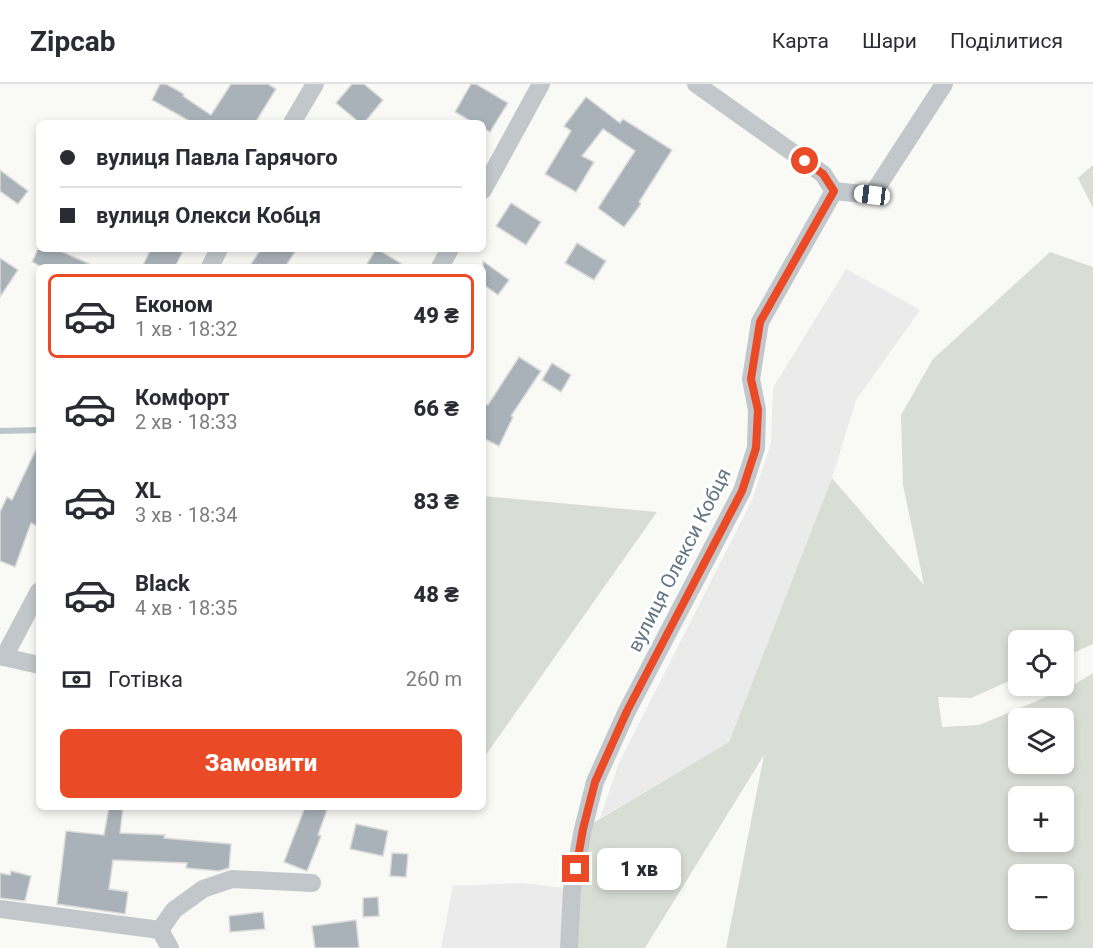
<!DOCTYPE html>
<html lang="uk">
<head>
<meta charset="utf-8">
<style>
	:root { --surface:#fff; --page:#f2f2f3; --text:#2b2b33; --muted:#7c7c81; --line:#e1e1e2; --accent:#ea4a25 }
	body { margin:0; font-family:Roboto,sans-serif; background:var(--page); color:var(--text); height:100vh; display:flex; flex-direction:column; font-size:22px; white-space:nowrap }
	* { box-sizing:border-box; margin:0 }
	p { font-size:20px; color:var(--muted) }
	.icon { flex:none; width:33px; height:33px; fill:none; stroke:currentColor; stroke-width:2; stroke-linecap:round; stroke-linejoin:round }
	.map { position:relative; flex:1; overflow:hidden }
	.drawer { position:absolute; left:36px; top:180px; width:450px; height:546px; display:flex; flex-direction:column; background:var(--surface); border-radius:9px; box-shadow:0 3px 9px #0003 }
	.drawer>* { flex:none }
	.guide { position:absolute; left:36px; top:36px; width:450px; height:132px; border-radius:9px; box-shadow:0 3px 9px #0003; display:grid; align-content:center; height:132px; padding:0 24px; background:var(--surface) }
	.buttons { position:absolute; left:1008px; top:546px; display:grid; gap:12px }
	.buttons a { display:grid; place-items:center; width:66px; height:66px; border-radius:9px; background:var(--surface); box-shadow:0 3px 9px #0003; font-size:30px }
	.end { position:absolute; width:27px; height:27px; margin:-14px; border:8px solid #ea4a25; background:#fff; box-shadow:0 0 0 3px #fff }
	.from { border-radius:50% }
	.bubble { position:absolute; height:42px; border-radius:9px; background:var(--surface); box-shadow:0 3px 9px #0003; font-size:20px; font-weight:800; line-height:42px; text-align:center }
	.car { position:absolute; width:18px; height:36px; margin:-18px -9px; border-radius:8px; box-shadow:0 0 4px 2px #0007; background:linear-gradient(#fff 24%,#345 0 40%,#fff 0 76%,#345 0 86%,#fff 0) }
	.guide b { display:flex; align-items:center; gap:21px; height:57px; font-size:22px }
	.guide b+b { border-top:2px solid var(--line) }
	.guide i { width:15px; height:15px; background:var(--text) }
	ul { padding:10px 0 0; list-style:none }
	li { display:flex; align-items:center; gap:18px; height:84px; margin:0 12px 9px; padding:0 12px; border:3px solid transparent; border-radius:9px }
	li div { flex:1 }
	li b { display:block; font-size:22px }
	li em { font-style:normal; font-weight:800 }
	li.selected { border-color:var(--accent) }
	li>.icon { width:54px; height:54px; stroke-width:1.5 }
	.pay { display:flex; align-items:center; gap:15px; height:66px; padding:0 24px; font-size:22px }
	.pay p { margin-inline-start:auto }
	.cta { display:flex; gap:12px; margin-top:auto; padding:12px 24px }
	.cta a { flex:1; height:69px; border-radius:9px; background:var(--accent); color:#fff; font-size:24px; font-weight:800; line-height:69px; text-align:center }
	header { display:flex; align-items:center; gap:36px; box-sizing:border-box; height:84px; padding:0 30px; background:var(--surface); border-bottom:2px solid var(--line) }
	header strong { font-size:28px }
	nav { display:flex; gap:33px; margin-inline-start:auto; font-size:21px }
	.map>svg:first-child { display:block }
	.built { fill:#eaebea }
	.green { fill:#d9ded5; fill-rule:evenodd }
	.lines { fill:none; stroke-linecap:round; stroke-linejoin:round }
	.stream { stroke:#b9c7ca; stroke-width:6 }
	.building { fill:#a9b2b9; stroke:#dbdbd9; stroke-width:1.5 }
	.minor { stroke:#c2c7cb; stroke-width:18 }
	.route { stroke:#ea4a25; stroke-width:8 }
	.labels { text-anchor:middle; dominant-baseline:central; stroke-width:6; stroke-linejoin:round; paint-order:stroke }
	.street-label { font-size:20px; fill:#637683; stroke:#fff }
</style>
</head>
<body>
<header>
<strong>Zipcab</strong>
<nav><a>Карта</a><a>Шари</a><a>Поділитися</a></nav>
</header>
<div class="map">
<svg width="1093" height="864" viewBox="0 0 1093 864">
	<rect width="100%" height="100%" fill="#f9f9f6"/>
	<g class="built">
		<polygon points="846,185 920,226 856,316 832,394 729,658 600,734 619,679 752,416 771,359 773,304"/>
		<polygon points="523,799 572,805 569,864 441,864 453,802"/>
	</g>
	<g class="green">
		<polygon points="1093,81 1093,124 1078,94"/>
		<path d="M1050 168 1093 183V560L1064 573V556H1018V593L971 614 938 613 942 643 979 641 1070 603 1093 589V864H726L764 671 645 864H569L583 745 729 658 832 394 924 501 903 401 901 331 933 275ZM1018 634H1064V680H1018ZM1018 712H1064V758H1018ZM1018 790H1064V836H1018Z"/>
		<polygon points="483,412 657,428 483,675"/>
	</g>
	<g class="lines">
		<polyline class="stream" points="0,347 39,346"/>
	</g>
	<g class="building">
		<polygon points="160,0 166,0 184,10 183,12 211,31 231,0 268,0 276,5 255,39 193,39 152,16"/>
		<polygon points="352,0 364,0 383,16 364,39 360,39 336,19"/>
		<polygon points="471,0 476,0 508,19 490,48 483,44 483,39 474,39 455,28"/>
		<polygon points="586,13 620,39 623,35 672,66 639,118 641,120 624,143 598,124 635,67 603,45 582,72 594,78 576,108 545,90 571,47 564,42"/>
		<polygon points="0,86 28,107 18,120 0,107"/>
		<polygon points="511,119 541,138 526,161 496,142"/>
		<polygon points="577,159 606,177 594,196 565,179"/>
		<polygon points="38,165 56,165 96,183 42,183 32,178"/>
		<polygon points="151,165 184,165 175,183 142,183"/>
		<polygon points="261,165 297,165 285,183 249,183"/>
		<polygon points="376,165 377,165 407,183 365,183"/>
		<polygon points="0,174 18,186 0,213"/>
		<polygon points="483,177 509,196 498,211 483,200"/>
		<polygon points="519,273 541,287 511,332 513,333 499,362 483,354 483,319 488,321"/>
		<polygon points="552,279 571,291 561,308 542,296"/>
		<polygon points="39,359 39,443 31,439 15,483 0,477 0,428 7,413 12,416"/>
		<polygon points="109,723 123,723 120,749 165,751 164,754 231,760 229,784 219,787 186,784 187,779 113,776 109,805 128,808 125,830 57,820 66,747 104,751"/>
		<polygon points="305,723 328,723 318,751 321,752 307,787 284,778"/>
		<polygon points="356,740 388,747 383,772 350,765"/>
		<polygon points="392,769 408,770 406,793 390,792"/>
		<polygon points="11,787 31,792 25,817 0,814 0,789 10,791"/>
		<polygon points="378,813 379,832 363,833 363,814"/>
		<polygon points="263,828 265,845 230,848 229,832"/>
		<polygon points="356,836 359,864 315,864 312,842"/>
	</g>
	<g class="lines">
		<g class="minor">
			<polyline points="696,0 823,90 834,107"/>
			<polyline points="292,39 315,0"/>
			<polyline points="483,106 541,0"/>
			<polyline points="210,183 219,165"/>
			<polyline points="440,183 450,165"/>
			<polyline points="0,572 4,573 39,507"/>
			<polyline points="4,573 39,581"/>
			<polyline points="0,825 160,846 170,864"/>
			<polyline points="160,846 174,826 203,805 232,795 312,799"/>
			<polyline points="569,864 572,805 583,745 595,698 627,627 742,407 756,364 757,326 751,295 760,238 834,107 872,111 944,0"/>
		</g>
	</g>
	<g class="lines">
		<polyline class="route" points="576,785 583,745 595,698 627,627 742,407 756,364 758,326 751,295 760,238 834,107 823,90 805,77"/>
	</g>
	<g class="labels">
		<g class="street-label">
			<text transform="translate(679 476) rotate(-63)">вулиця Олекси Кобця</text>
		</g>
	</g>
</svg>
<div class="buttons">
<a><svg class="icon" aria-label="locate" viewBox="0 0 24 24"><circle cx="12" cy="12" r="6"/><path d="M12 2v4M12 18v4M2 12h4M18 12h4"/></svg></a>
<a><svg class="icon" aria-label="layers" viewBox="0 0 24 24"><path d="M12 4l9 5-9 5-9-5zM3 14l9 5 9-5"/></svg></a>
<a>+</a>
<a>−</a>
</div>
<i class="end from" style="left:805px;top:77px"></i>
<i class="end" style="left:576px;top:785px"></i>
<div class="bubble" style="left:597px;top:764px;width:84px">1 хв</div>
<i class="car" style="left:872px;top:111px;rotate:277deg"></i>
<div class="guide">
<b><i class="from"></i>вулиця Павла Гарячого</b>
<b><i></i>вулиця Олекси Кобця</b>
</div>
<section class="drawer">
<ul>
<li class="selected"><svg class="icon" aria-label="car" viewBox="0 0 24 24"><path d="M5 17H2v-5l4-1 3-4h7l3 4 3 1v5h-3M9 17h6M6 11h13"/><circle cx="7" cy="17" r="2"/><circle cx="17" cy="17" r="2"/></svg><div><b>Економ</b><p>1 хв · 18:32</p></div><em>49 ₴</em></li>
<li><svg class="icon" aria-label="car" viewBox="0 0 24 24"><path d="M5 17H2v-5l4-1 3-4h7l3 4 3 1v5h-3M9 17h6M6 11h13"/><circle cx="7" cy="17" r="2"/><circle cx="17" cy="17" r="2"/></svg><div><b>Комфорт</b><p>2 хв · 18:33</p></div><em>66 ₴</em></li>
<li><svg class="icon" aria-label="car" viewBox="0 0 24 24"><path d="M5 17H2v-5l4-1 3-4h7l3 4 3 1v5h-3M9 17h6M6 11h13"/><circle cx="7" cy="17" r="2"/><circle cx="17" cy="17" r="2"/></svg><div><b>XL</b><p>3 хв · 18:34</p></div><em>83 ₴</em></li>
<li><svg class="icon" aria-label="car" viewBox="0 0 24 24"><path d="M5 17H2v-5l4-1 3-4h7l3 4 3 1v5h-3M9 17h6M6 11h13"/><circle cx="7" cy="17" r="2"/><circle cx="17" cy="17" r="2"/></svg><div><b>Black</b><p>4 хв · 18:35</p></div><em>48 ₴</em></li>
</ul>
<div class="pay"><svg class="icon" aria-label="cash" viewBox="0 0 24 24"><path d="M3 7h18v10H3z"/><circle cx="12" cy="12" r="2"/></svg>Готівка<p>260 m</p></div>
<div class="cta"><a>Замовити</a></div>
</section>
</div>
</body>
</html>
